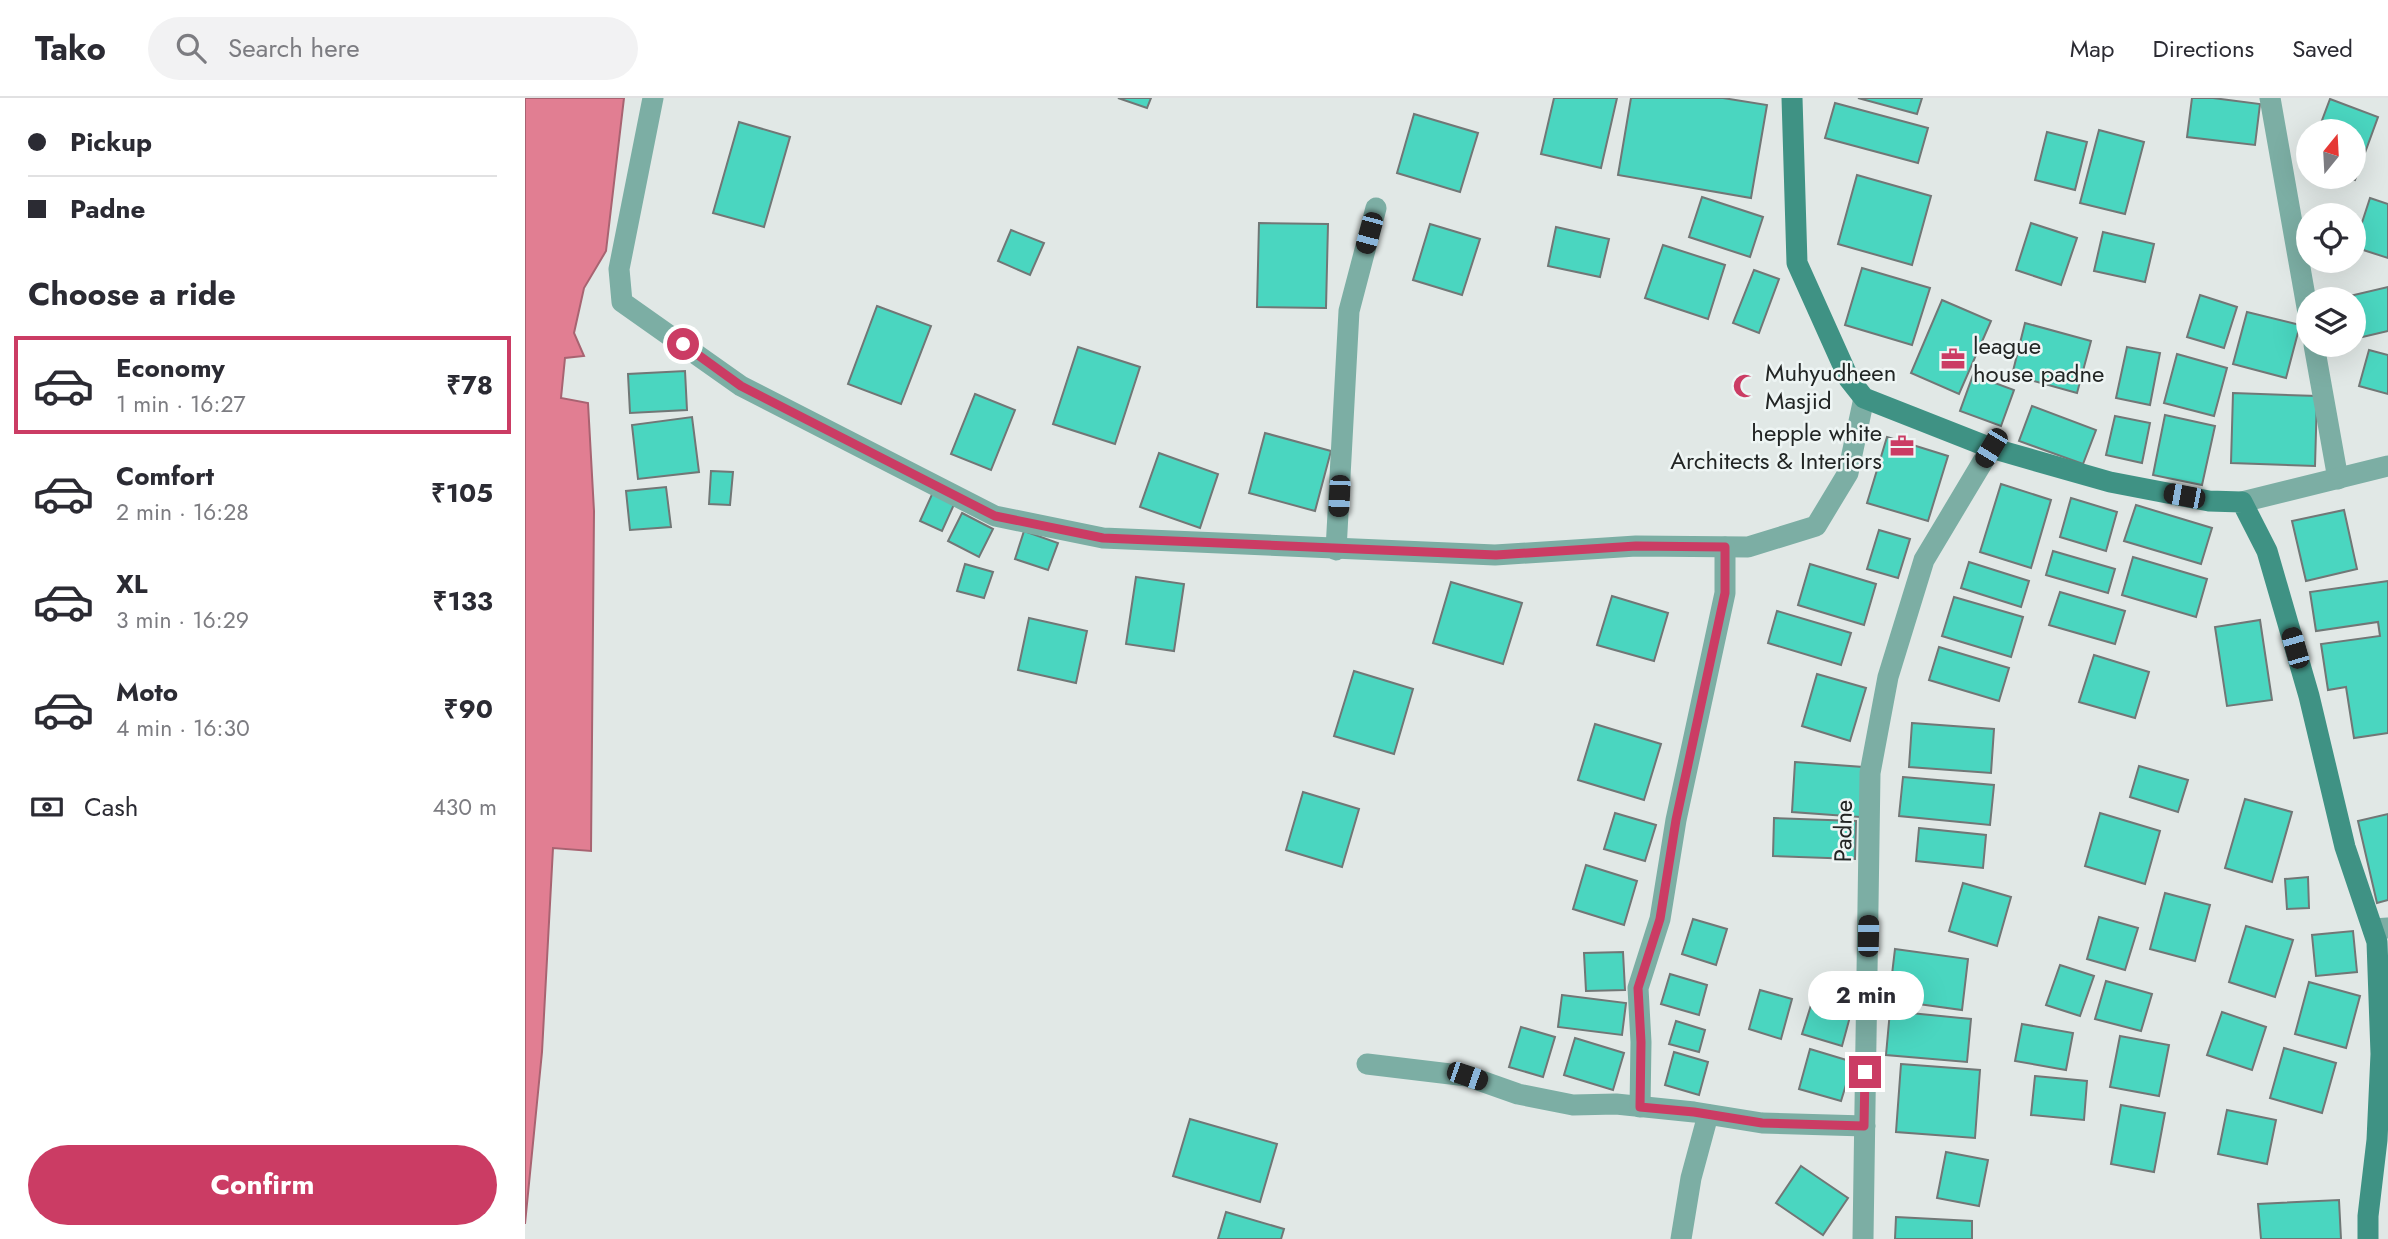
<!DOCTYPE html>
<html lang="en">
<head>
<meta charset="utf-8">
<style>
	:root { --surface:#fff; --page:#f2f2f3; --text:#2b2b33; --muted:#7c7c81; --line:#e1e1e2; --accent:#cb3c64 }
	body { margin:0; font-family:Jost,sans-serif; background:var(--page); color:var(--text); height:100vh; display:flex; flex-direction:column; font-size:26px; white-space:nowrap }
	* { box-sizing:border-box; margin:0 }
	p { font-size:23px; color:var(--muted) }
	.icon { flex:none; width:38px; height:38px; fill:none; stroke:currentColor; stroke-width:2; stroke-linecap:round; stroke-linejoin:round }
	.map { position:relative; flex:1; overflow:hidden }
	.drawer { display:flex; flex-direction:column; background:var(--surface); width:525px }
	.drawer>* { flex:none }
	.hud { display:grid; align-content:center; height:154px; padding:0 28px; background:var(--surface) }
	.needle { width:46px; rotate:18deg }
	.fabs { position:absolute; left:1771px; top:21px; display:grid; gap:14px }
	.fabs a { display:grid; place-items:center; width:70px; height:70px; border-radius:50%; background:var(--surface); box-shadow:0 7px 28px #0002; font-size:35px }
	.end { position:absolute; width:32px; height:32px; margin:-16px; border:9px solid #cb3c64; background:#fff; box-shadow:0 0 0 4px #fff }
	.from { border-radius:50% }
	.bubble { position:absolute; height:49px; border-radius:24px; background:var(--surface); box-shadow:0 7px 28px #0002; font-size:23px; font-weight:700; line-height:49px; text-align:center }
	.car { position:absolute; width:21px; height:42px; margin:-21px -10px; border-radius:9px; box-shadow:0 0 5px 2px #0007; background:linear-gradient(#222 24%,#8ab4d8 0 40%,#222 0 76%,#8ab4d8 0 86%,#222 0) }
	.hud b { display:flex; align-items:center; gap:24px; height:66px; font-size:26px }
	.hud b+b { border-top:2px solid var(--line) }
	.hud i { width:18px; height:18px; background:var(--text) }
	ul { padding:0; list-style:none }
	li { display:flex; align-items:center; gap:21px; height:98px; margin:0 14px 10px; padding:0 14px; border:4px solid transparent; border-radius:0px }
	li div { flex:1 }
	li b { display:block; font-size:26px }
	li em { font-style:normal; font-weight:700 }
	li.active { border-color:var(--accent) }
	li>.icon { width:63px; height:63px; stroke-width:1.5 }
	h2 { padding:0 28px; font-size:32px; line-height:84px }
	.pay { display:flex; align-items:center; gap:18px; height:77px; padding:0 28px; font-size:26px }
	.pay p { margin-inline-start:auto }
	.primary-button { display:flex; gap:14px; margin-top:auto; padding:14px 28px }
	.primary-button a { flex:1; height:80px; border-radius:42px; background:var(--accent); color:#fff; font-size:28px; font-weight:700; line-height:80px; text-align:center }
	header { display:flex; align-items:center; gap:42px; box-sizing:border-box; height:98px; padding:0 35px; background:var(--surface); border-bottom:2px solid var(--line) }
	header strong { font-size:33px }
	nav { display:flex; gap:38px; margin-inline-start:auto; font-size:24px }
	.search { width:490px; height:63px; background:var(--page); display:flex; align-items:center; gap:18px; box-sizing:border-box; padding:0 24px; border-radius:38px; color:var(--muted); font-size:26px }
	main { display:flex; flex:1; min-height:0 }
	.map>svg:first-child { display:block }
	.water { fill:#e17e92; stroke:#a86371; stroke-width:2 }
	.building { fill:#4ad6c0; stroke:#717776; stroke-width:2 }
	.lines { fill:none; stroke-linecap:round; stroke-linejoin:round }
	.minor { stroke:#7caea4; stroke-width:21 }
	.secondary { stroke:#3f9284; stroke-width:21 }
	.route { stroke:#cb3c64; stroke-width:9 }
	.labels { text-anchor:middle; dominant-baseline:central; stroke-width:5; stroke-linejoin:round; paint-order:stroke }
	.poi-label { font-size:24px; fill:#222524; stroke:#eef5f4; text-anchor:start }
	.street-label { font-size:24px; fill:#222524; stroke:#eef5f4 }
</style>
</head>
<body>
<header>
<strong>Tako</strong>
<div class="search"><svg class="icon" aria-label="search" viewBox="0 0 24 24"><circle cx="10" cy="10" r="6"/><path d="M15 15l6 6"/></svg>Search here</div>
<nav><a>Map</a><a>Directions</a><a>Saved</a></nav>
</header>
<main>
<section class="drawer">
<div class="hud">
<b><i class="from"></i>Pickup</b>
<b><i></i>Padne</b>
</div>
<h2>Choose a ride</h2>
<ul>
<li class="active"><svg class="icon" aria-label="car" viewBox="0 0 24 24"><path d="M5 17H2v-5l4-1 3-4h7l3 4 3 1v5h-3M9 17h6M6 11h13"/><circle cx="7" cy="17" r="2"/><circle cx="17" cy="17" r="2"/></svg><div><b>Economy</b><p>1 min · 16:27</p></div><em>₹78</em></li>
<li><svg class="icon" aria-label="car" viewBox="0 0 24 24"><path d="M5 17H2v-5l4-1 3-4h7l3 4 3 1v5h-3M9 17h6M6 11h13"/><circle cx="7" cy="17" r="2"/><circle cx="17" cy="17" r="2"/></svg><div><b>Comfort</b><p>2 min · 16:28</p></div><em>₹105</em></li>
<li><svg class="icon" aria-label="car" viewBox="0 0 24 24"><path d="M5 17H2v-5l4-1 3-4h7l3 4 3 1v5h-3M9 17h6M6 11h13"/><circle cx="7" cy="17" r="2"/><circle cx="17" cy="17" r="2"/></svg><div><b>XL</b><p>3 min · 16:29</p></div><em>₹133</em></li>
<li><svg class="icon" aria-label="car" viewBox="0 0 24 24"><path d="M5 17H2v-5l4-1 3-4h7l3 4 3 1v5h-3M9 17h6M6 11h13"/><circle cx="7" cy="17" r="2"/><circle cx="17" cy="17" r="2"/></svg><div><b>Moto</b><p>4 min · 16:30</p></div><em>₹90</em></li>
</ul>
<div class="pay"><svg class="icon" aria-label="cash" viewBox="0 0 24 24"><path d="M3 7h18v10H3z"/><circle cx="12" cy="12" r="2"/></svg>Cash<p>430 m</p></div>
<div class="primary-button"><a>Confirm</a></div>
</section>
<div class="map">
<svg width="1863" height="1141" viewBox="0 0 1863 1141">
	<rect width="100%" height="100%" fill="#e1e8e6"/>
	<polygon class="water" points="0,0 99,0 81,153 59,190 49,235 59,258 40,260 36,300 63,305 69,413 66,753 28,750 17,954 0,1126"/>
	<g class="building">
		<polygon points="593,0 626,0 622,10"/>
		<polygon points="1029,0 1092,0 1076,70 1016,56"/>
		<polygon points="1106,0 1198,0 1242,7 1226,100 1093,77"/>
		<polygon points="1333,0 1397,0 1392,16"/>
		<polygon points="1667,0 1688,0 1735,6 1730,47 1662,39"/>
		<polygon points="1805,1 1853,19 1830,82 1822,79 1829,79 1829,33 1793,33"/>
		<polygon points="1310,5 1403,30 1393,65 1300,40"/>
		<polygon points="889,16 953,35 935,94 872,75"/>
		<polygon points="214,24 265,39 239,129 188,115"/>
		<polygon points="1574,32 1619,44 1600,116 1555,105"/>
		<polygon points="1522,34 1562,44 1550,92 1510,82"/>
		<polygon points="1332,77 1406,98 1387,167 1313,146"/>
		<polygon points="1177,99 1238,119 1225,159 1164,139"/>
		<polygon points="1845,100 1863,106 1863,160 1829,149"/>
		<polygon points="734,125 803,126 801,210 732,209"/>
		<polygon points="1506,125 1552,140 1536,187 1491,172"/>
		<polygon points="905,126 955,141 937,197 888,182"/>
		<polygon points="1031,129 1084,141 1075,179 1023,168"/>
		<polygon points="486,132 519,145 505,177 473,163"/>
		<polygon points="1578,134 1629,146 1620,184 1569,173"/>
		<polygon points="1138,147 1200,167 1183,221 1120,200"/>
		<polygon points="1337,170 1405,190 1387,247 1320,227"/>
		<polygon points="1229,172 1254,181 1234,235 1208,225"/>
		<polygon points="1863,189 1863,233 1829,241 1829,201 1812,201"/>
		<polygon points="1675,197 1712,209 1699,250 1662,239"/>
		<polygon points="1417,202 1466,223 1434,296 1386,275"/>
		<polygon points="352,208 406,228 376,306 323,286"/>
		<polygon points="1722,214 1775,227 1761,280 1708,266"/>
		<polygon points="1500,225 1566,243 1552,295 1487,277"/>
		<polygon points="553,249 615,269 590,346 528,326"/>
		<polygon points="1602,249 1635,255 1625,307 1591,300"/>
		<polygon points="1844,252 1863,257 1863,296 1834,288"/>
		<polygon points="1652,256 1702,270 1689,318 1639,305"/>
		<polygon points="160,273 162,312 105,315 103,276"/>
		<polygon points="1448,277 1489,292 1476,328 1435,313"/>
		<polygon points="1708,295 1792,298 1790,368 1706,365"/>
		<polygon points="450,296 490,312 466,372 426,356"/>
		<polygon points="1507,308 1571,332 1558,366 1494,343"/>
		<polygon points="1640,317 1690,328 1677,387 1628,377"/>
		<polygon points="1590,318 1625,325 1617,365 1581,357"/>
		<polygon points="167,319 174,374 113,381 107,327"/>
		<polygon points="740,335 806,353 790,413 724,395"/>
		<polygon points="1362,339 1423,358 1403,423 1342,405"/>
		<polygon points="634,355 693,376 675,430 615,409"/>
		<polygon points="186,373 208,374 205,407 184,406"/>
		<polygon points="1476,386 1526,402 1506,470 1455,454"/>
		<polygon points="141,389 146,429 105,432 101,393"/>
		<polygon points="409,392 431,402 417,433 395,423"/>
		<polygon points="1546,400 1592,414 1581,453 1535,439"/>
		<polygon points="1611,407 1687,430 1676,466 1599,443"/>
		<polygon points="1819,412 1832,471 1781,483 1767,423"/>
		<polygon points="437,415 468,431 454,459 423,443"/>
		<polygon points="1354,432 1385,441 1373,480 1342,471"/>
		<polygon points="499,433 533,445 523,472 490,461"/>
		<polygon points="1528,453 1590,471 1583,495 1521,477"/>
		<polygon points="1608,459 1682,481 1671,519 1597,497"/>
		<polygon points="1444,464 1504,483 1496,509 1436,490"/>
		<polygon points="440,466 468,474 459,500 432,493"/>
		<polygon points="1285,466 1351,486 1339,527 1273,507"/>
		<polygon points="611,479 659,486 649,553 601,546"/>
		<polygon points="1863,483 1863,635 1829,640 1821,589 1803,592 1796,546 1855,538 1853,524 1791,533 1785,494"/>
		<polygon points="926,484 997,505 978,566 908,545"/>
		<polygon points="1535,494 1600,513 1590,546 1524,527"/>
		<polygon points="1087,498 1143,515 1129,563 1072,547"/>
		<polygon points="1429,499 1498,519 1486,559 1417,538"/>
		<polygon points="1252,513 1326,535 1316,567 1243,545"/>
		<polygon points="504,520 562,533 551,585 493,572"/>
		<polygon points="1735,522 1747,602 1702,608 1690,529"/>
		<polygon points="1414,549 1484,570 1474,603 1404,582"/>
		<polygon points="1569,557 1624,574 1610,620 1554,604"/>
		<polygon points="829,573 888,591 869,656 809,638"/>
		<polygon points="1292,576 1341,590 1325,643 1277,628"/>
		<polygon points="1387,625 1469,631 1466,675 1384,669"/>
		<polygon points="1070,626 1136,646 1119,702 1053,682"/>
		<polygon points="1270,664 1338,669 1335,719 1267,714"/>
		<polygon points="1614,668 1663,682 1653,714 1605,699"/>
		<polygon points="1378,679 1469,687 1465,727 1374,718"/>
		<polygon points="778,694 834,711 817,769 761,752"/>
		<polygon points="1720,701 1767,714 1747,784 1700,770"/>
		<polygon points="1090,715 1131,727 1120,763 1079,751"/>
		<polygon points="1575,715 1635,733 1620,786 1560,768"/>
		<polygon points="1863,716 1863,802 1852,805 1833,723"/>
		<polygon points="1249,720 1331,723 1330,761 1248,758"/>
		<polygon points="1394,730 1461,737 1458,770 1391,763"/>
		<polygon points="1061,767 1112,783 1099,827 1048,811"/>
		<polygon points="1783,779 1784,810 1762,811 1760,781"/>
		<polygon points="1438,785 1486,799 1472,848 1424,833"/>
		<polygon points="1640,795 1685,807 1670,863 1625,851"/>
		<polygon points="1574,819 1613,830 1600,872 1562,861"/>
		<polygon points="1168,821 1202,831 1191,867 1157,856"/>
		<polygon points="1721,828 1768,842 1750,899 1704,884"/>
		<polygon points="1828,833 1832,874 1791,878 1787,837"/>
		<polygon points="1370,851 1443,861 1437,912 1364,902"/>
		<polygon points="1098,854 1100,892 1061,893 1059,855"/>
		<polygon points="1535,867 1569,878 1555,918 1521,907"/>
		<polygon points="1145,876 1182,887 1174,917 1136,906"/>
		<polygon points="1581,883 1627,896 1616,933 1570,921"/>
		<polygon points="1784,884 1835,898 1821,950 1770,936"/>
		<polygon points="1235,892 1267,901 1256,941 1224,931"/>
		<polygon points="1037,897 1101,905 1097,937 1033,929"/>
		<polygon points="1287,904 1326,915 1317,948 1277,936"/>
		<polygon points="1365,913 1446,921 1442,964 1361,957"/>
		<polygon points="1697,914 1741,929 1727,972 1682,957"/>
		<polygon points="1151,923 1180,932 1174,954 1144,946"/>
		<polygon points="1497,926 1548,935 1541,972 1490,963"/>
		<polygon points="996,929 1030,939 1018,979 984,969"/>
		<polygon points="1595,938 1644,947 1634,998 1585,989"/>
		<polygon points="1050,940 1099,955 1088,992 1039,977"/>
		<polygon points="1759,950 1811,965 1797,1015 1745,1000"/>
		<polygon points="1285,951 1328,964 1316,1003 1274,991"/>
		<polygon points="1149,954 1183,964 1174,997 1140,987"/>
		<polygon points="1376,966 1455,972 1450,1040 1371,1034"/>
		<polygon points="1510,978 1562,983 1559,1022 1506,1017"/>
		<polygon points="1596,1007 1640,1015 1629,1074 1586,1066"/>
		<polygon points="1702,1012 1751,1022 1742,1066 1693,1056"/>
		<polygon points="665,1021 752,1046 735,1104 648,1078"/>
		<polygon points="1421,1054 1463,1062 1454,1108 1412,1100"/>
		<polygon points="1276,1068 1323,1100 1298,1137 1251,1105"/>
		<polygon points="1814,1102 1816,1141 1736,1141 1733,1106"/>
		<polygon points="701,1114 759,1131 756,1141 693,1141"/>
		<polygon points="1371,1119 1447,1123 1447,1141 1370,1141"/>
	</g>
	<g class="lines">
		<g class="minor">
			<polyline points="128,0 94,171 97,204 216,288 470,418 578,440 970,457 1111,448 1223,449 1291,428 1323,375 1339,300"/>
			<polyline points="1745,0 1783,215"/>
			<polyline points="1789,247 1813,381"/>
			<polyline points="1717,404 1863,368"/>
			<polyline points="811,452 824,213 851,110"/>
			<polyline points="1848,831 1863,830"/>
			<polyline points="842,966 942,978 993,996 1048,1007 1091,1006 1169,1014 1237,1025 1340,1028"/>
			<polyline points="1115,1009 1116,944 1113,890 1135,821 1151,722 1200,495 1200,449"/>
			<polyline points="1156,1141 1166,1080 1183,1017"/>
			<polyline points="1338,1141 1345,675 1363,579 1399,462 1466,350"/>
		</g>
		<polyline class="secondary" points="1267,0 1272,165 1324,281 1339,300 1466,350 1585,384 1684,403 1717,404 1742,453 1784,598 1820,749 1852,844 1856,956 1852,1042 1843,1118 1843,1141"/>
	</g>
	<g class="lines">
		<polyline class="route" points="158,246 216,288 470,418 578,440 971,457 1111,448 1200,449 1200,495 1151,722 1135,821 1113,890 1116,944 1115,1009 1169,1014 1237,1025 1339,1028 1340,974"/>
	</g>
	<defs>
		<g id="office-bare" transform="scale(1.89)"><path d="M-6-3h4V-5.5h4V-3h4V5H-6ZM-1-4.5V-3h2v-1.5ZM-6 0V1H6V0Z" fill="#cb3c64" stroke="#eef5f4" stroke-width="2.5" paint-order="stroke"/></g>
		<g id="mosque-bare" transform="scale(1.89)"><path d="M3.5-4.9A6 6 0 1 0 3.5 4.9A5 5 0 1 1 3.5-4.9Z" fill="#cb3c64" stroke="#eef5f4" stroke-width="2.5" paint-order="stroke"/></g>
	</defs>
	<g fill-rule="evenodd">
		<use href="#office-bare" x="1428" y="261"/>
		<use href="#mosque-bare" x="1220" y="288"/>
		<use href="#office-bare" x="1377" y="348"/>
	</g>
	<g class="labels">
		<g class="poi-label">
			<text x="1448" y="247">league<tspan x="1448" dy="28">house padne</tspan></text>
			<text x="1240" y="274">Muhyudheen<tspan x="1240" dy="28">Masjid</tspan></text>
			<text x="1357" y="334" text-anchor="end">hepple white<tspan x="1357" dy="28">Architects &amp; Interiors</tspan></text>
		</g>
		<g class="street-label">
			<text transform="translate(1318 733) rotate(-89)">Padne</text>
		</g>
	</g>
</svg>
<div class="fabs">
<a><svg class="needle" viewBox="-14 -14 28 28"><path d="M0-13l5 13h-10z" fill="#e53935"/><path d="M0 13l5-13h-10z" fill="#7c7c81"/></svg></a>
<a><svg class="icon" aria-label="locate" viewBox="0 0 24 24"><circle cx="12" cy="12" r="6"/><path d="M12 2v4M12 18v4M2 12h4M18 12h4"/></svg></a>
<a><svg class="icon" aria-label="layers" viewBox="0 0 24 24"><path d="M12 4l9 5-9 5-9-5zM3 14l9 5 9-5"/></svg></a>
</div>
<i class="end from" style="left:158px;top:246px"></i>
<i class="end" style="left:1340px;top:974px"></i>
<div class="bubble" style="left:1283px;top:873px;width:116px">2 min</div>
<i class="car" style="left:844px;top:135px;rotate:195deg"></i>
<i class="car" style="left:1466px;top:350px;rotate:211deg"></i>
<i class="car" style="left:814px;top:398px;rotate:183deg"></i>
<i class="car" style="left:1659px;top:398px;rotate:281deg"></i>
<i class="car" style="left:1770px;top:550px;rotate:344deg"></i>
<i class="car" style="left:1343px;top:838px;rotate:1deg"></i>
<i class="car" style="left:942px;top:978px;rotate:109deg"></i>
</div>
</main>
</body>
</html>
